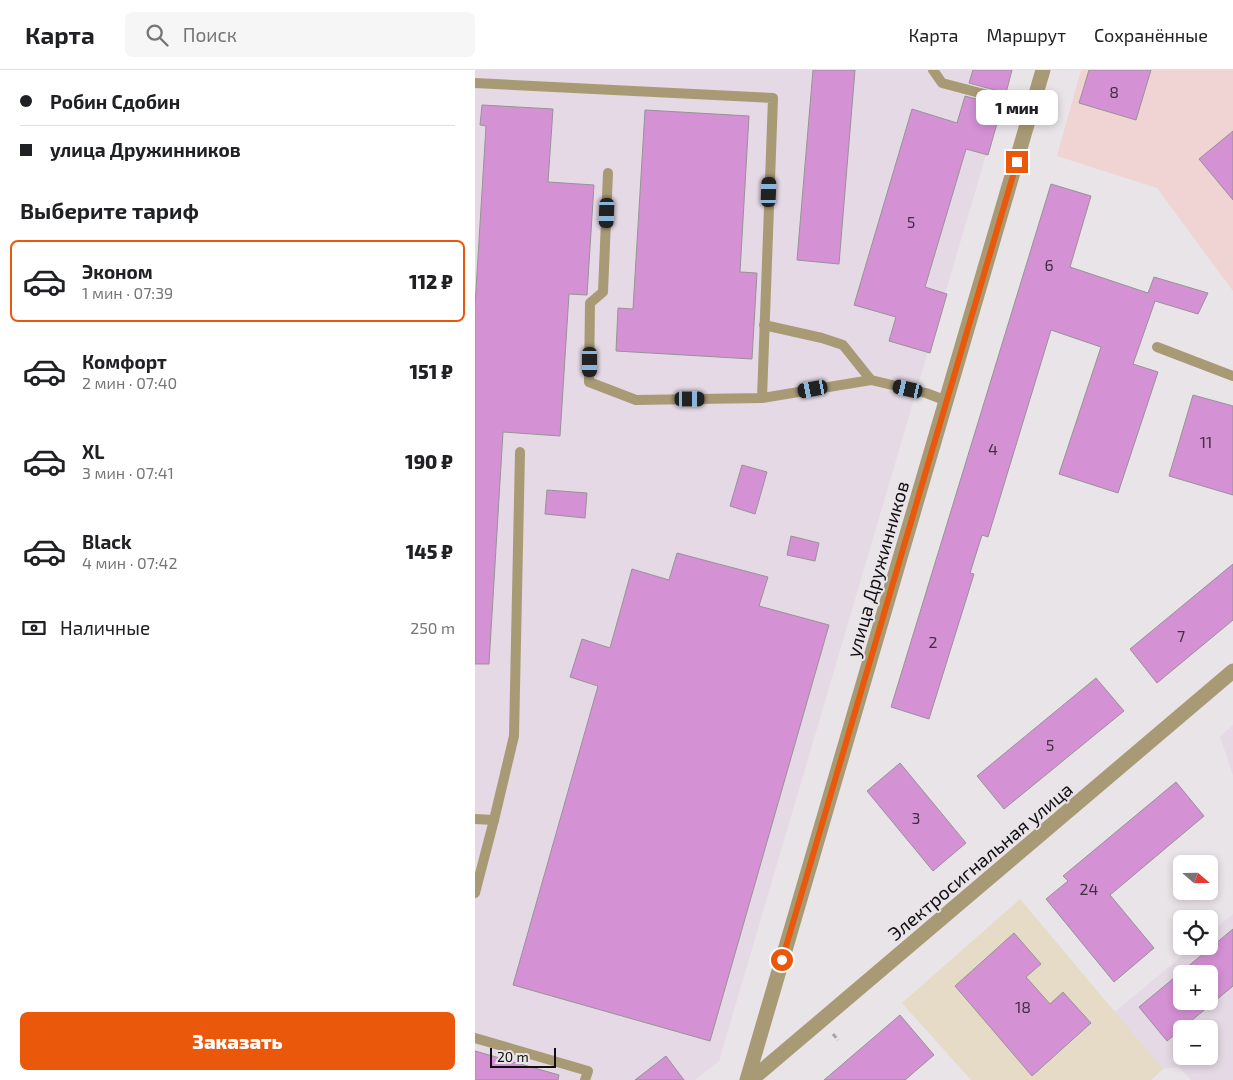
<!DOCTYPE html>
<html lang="ru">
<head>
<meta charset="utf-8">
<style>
	:root { --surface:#fff; --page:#f6f6f6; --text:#202124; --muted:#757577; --line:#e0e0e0; --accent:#ea580c }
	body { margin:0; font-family:"Exo 2",sans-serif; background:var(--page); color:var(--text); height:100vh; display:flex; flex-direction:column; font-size:19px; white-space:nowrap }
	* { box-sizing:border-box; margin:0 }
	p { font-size:16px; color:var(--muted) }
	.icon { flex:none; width:28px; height:28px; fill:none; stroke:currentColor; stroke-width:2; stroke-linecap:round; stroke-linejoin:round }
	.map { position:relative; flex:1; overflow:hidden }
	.drawer { display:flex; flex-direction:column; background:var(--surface); width:475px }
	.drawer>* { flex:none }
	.guide { display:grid; align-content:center; height:110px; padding:0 20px; background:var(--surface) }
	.needle { width:32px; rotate:110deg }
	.controls { position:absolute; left:698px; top:785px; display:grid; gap:10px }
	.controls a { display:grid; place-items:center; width:45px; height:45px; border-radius:8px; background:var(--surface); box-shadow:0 2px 8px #0003; font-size:25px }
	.scale { position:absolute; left:15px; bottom:12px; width:66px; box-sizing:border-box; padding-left:5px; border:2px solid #100e10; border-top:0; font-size:14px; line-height:18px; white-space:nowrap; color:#100e10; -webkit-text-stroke:4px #e9e4e8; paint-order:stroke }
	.end { position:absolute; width:22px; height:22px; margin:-11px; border:6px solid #ea580c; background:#fff; box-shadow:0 0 0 2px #fff }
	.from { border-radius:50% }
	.bubble { position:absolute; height:35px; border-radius:8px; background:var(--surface); box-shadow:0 2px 8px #0003; font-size:16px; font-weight:800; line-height:35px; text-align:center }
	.car { position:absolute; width:15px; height:30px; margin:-15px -8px; border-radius:6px; box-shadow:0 0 4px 1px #0007; background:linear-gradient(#222 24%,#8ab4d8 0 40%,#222 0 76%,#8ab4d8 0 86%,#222 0) }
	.guide b { display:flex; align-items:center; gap:18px; height:48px; font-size:19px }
	.guide b+b { border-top:1px solid var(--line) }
	.guide i { width:12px; height:12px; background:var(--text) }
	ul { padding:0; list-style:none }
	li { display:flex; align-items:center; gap:15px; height:82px; margin:0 10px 8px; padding:0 10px; border:2px solid transparent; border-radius:8px }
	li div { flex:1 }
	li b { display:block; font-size:19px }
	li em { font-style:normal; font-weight:800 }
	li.selected { border-color:var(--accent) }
	li>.icon { width:45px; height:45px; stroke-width:1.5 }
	h2 { padding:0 20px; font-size:22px; line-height:60px }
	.pay { display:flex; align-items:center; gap:12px; height:55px; padding:0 20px; font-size:19px }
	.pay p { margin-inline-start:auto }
	.button { display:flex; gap:10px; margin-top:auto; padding:10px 20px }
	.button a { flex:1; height:58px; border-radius:8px; background:var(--accent); color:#fff; font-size:20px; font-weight:800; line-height:58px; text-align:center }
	header { display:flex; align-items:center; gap:30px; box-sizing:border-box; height:70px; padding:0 25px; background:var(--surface); border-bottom:1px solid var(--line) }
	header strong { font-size:24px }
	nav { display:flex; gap:28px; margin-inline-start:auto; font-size:18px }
	.search { width:350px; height:45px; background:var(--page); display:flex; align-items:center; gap:12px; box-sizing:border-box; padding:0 18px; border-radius:8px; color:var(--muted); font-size:19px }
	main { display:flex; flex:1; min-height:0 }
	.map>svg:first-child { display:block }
	.commercial { fill:#efd4d3 }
	.built { fill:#e4d9e4; fill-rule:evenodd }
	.education { fill:#e5dbc6 }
	.building { fill:#d491d4; stroke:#979397; fill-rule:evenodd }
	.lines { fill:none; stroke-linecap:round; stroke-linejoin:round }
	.path { stroke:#a7a3a7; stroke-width:3; stroke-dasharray:5 2.5; stroke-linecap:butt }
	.service { stroke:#a99a76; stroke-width:10 }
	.minor { stroke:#a99a76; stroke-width:15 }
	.tertiary { stroke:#a99a76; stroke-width:15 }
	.route { stroke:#ea580c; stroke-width:6 }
	.labels { text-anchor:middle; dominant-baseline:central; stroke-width:4; stroke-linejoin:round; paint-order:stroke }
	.number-label { font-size:16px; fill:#412f41 }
	.street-label { font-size:19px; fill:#100e10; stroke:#e9e4e8 }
</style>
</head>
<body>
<header>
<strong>Карта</strong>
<div class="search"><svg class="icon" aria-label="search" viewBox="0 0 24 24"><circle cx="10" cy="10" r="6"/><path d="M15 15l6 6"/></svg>Поиск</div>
<nav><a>Карта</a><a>Маршрут</a><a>Сохранённые</a></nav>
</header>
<main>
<section class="drawer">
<div class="guide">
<b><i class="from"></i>Робин Сдобин</b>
<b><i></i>улица Дружинников</b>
</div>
<h2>Выберите тариф</h2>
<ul>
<li class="selected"><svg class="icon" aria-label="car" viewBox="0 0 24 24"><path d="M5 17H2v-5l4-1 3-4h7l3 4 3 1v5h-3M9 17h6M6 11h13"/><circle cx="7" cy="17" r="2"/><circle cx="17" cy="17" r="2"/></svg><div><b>Эконом</b><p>1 мин · 07:39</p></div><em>112 ₽</em></li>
<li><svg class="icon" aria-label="car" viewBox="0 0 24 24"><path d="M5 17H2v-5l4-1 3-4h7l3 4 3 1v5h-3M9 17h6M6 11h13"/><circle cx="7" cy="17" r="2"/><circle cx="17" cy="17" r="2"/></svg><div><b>Комфорт</b><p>2 мин · 07:40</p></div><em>151 ₽</em></li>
<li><svg class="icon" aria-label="car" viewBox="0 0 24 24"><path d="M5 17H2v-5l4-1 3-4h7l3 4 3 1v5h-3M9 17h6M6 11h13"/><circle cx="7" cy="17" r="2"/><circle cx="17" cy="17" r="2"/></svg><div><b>XL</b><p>3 мин · 07:41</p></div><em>190 ₽</em></li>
<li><svg class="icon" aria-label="car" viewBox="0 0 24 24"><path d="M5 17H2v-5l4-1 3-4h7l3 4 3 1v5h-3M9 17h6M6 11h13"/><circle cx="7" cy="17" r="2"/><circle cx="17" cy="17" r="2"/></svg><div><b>Black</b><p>4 мин · 07:42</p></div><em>145 ₽</em></li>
</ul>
<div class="pay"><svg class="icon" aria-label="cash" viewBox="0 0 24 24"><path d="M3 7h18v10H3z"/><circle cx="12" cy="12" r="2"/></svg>Наличные<p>250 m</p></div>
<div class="button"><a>Заказать</a></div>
</section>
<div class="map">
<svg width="758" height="1010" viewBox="0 0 758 1010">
	<rect width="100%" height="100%" fill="#e9e4e8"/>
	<polygon class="commercial" points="606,0 758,0 758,221 682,118 582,86"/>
	<g class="built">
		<polygon points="0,0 536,0 244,991 220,1010 0,1010"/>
		<polygon points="758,655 758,705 745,667"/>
		<path d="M758 844V1010H716L704 997 688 999 640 942 719 876H734V864ZM706 904H734V931H706ZM706 959H734V986H706Z"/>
	</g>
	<polygon class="education" points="545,829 688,999 676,1010 496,1010 427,933"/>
	<g class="building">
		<polygon points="338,0 380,0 364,194 322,190"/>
		<polygon points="498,0 537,0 531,23 494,13"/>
		<polygon points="614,0 676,0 661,50 604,33"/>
		<polygon points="490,26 527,36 513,85 491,79 450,217 472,224 455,283 414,271 421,247 379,235 437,39 482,53"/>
		<polygon points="7,35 78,39 73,112 119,115 112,225 94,224 85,366 28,362 14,594 0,594 0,236 11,56 5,55"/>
		<polygon points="170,40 274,46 265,202 282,203 277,289 141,281 143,238 158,239"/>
		<polygon points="758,61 758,130 724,89"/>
		<polygon points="576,114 616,126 595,197 673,223 679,207 733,223 723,244 680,231 658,294 683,302 643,423 584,404 626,277 576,260 513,467 507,465 495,503 499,504 454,649 416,637"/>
		<polygon points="718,325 758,336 758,425 694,406"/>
		<polygon points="267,395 292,402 280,444 255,436"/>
		<polygon points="72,420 112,423 110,448 70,444"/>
		<polygon points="316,466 344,473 340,491 312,485"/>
		<polygon points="202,483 293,507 284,536 354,555 235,971 38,915 123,616 95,607 107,569 135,578 157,499 194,510"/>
		<polygon points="758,494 758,550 682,613 655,579"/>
		<polygon points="621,608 649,641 529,739 502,706"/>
		<polygon points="425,693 491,773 458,801 392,721"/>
		<polygon points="701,712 729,746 635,825 679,878 639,912 571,829 593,811 588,806"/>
		<path d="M758 859V916L692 971 664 937ZM706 904H734V931H706Z"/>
		<polygon points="539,863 566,894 551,907 575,934 588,922 616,953 557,1006 480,916"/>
		<polygon points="425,945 459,985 430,1010 349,1010"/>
		<polygon points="0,981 84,1005 83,1010 0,1010"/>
		<polygon points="191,986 209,1010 160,1010"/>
	</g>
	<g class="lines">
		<polyline class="path" points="358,964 363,970"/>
		<g class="service">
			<polyline points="458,0 467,13 558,37"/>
			<polyline points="0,13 298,28 287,328 161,330 114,312 115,233 128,222 133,103"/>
			<polyline points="289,255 347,268 368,275 396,310"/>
			<polyline points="682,277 758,306"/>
			<polyline points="287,328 396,310 451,323 472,331"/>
			<polyline points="0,749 19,750 0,823"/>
			<polyline points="19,750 39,666 45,382"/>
			<polyline points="0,968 113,1001 110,1010"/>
		</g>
		<polyline class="minor" points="272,1010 568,0"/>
		<polyline class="tertiary" points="276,1010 758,601"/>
	</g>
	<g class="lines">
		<polyline class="route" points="307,890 542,92"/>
	</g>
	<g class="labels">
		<g class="number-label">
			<text x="639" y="21">8</text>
			<text x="436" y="151">5</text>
			<text x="574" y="194">6</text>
			<text x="731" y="371">11</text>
			<text x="518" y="378">4</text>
			<text x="706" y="565">7</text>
			<text x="458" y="571">2</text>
			<text x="575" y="674">5</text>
			<text x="441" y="747">3</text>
			<text x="614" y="818">24</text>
			<text x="548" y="936">18</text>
		</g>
		<g class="street-label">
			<text transform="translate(402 499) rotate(-74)">улица Дружинников</text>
			<text transform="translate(505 791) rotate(-40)">Электросигнальная улица</text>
		</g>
	</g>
</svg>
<div class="controls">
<a><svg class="needle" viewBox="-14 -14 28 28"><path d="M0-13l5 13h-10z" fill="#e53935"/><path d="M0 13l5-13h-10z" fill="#757577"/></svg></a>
<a><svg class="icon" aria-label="locate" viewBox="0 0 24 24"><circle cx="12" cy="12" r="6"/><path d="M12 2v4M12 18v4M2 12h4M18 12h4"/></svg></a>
<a>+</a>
<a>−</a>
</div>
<div class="scale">20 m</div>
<i class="end from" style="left:307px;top:890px"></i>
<i class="end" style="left:542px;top:92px"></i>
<div class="bubble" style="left:501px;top:20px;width:82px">1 мин</div>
<i class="car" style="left:294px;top:122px;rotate:2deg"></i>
<i class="car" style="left:132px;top:143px;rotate:182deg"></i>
<i class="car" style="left:115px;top:292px;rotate:180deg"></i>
<i class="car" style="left:338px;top:319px;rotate:259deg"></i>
<i class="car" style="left:433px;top:319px;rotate:283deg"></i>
<i class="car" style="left:215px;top:329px;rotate:90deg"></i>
</div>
</main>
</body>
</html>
